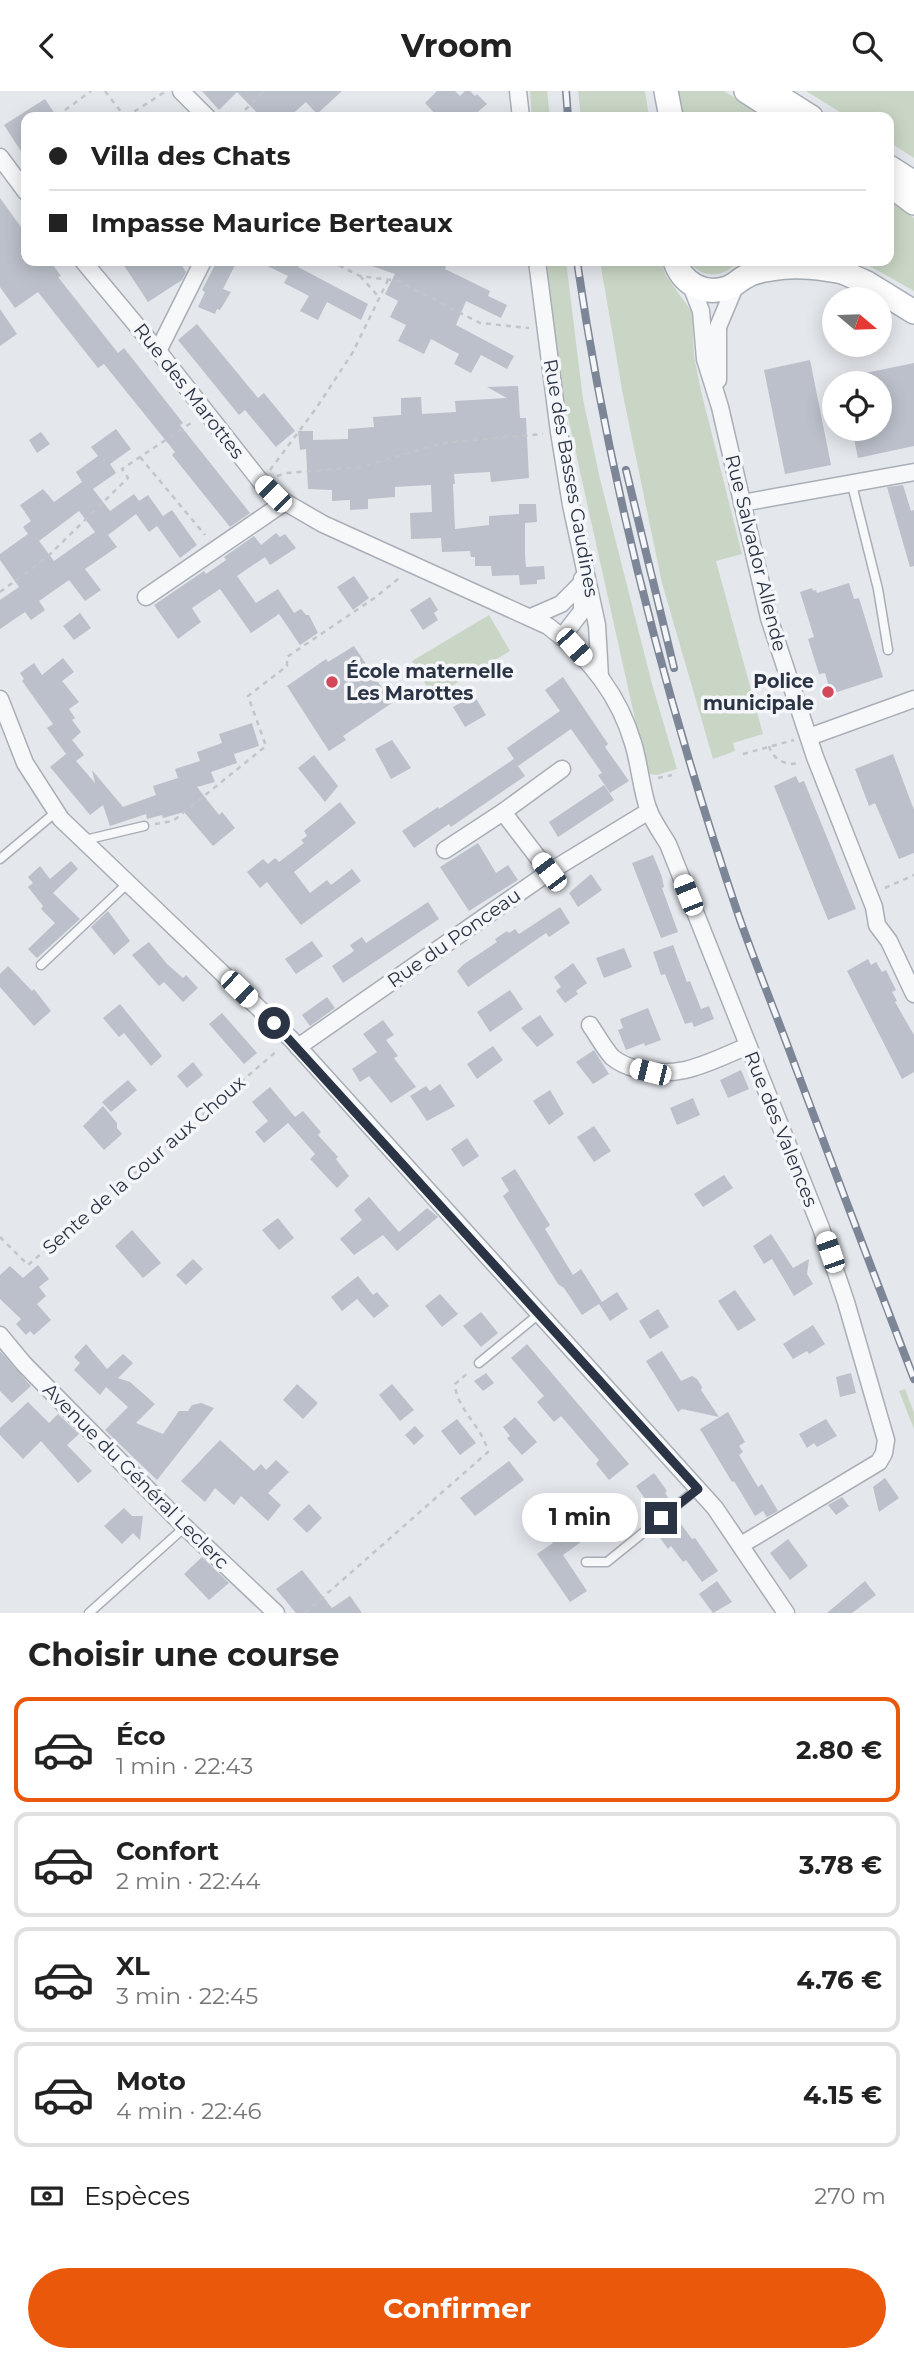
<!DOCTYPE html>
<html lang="fr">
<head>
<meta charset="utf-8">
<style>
	:root { --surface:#fff; --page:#f2f2f2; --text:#222; --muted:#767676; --line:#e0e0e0; --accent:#ea580c }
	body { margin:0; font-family:Montserrat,sans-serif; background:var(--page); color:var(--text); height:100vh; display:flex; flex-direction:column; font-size:26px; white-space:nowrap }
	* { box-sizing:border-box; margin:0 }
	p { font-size:23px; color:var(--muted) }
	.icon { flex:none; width:38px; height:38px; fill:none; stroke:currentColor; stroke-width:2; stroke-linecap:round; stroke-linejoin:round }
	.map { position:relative; height:1522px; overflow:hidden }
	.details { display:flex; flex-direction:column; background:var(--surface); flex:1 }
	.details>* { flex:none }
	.top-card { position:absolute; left:21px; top:21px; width:873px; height:154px; border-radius:14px; box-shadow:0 4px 18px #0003; display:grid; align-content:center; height:154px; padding:0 28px; background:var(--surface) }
	.needle { width:46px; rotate:109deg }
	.buttons { position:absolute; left:822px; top:196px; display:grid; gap:14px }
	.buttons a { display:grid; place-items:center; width:70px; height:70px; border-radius:50%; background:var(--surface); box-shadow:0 4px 18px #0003; font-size:35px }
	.end { position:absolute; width:32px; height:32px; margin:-16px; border:9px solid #2b3445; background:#fff; box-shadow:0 0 0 4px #fff }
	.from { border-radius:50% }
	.bubble { position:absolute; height:49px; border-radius:24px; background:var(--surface); box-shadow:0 4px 18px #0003; font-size:23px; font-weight:700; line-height:49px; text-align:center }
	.car { position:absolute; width:21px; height:42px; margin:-21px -10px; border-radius:9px; box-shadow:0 0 5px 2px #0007; background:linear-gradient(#fff 24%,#345 0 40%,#fff 0 76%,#345 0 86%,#fff 0) }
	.top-card b { display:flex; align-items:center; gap:24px; height:66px; font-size:26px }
	.top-card b+b { border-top:2px solid var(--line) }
	.top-card i { width:18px; height:18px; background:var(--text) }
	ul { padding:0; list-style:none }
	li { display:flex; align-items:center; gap:21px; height:105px; margin:0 14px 10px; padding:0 14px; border:4px solid var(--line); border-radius:14px }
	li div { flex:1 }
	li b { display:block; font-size:26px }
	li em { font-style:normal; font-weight:700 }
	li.current { border-color:var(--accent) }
	li>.icon { width:63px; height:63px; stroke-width:1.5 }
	h2 { padding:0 28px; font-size:32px; line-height:84px }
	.pay { display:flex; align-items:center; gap:18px; height:77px; padding:0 28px; font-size:26px }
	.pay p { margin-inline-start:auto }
	.cta { display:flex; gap:14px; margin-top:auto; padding:14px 28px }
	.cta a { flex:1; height:80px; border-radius:42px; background:var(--accent); color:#fff; font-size:28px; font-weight:700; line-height:80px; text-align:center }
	header { display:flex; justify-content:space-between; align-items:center; height:91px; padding:0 28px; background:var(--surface); font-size:32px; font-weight:700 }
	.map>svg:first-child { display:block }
	.green { fill:#c9d6c5 }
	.building { fill:#bbc0ca; fill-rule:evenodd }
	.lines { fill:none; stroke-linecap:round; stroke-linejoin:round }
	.service-casing { stroke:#a9aeb7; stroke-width:11 }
	.minor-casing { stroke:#a9aeb7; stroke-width:19 }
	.secondary-casing { stroke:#a9aeb7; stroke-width:26 }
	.path { stroke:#c2c5cb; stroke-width:2.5; stroke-dasharray:5 5; stroke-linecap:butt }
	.service { stroke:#f7f8fa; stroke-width:8 }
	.minor { stroke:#f7f8fa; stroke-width:16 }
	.secondary { stroke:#fff; stroke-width:23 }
	.rail-casing { stroke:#7d8696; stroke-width:8 }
	.rail { stroke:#f4f6f9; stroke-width:5; stroke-dasharray:16; stroke-linecap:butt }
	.route { stroke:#2b3445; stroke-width:9 }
	.poi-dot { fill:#d1495b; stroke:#f4f6f9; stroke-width:2.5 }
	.labels { text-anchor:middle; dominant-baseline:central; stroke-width:7; stroke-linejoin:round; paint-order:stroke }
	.street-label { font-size:19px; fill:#2b3445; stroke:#f4f6f9 }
	.poi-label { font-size:19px; font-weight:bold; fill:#2b3445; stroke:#f4f6f9; text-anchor:start }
</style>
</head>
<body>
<header><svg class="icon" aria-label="back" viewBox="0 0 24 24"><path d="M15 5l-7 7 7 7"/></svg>Vroom<svg class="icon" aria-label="search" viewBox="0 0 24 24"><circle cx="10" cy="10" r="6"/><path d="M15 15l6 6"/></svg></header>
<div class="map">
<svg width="914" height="1522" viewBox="0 0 914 1522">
	<rect width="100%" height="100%" fill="#e4e7ec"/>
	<g class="green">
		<polygon points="530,0 547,0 550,26 532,26"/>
		<polygon points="578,0 645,0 649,26 581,26"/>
		<polygon points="678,0 724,0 765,26 683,26"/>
		<polygon points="806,0 914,0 914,67 889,51 889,26 848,26"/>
		<polygon points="889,109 914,127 914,200 861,170 889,170"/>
		<polygon points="547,170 566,170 583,308 600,388 652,593 677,678 657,684 649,683 642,660 558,281"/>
		<polygon points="600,170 661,170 666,185 692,221 694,265 701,300 742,463 716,470 763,643 733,652 735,660 713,668 662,492 623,304"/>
		<path d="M689 170H738C725 187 702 189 689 170Z"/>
		<polygon points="489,524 510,560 433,606 412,570"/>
		<polygon points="905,1298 914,1322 914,1338 899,1300"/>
	</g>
	<g class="building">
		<polygon points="202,0 342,0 317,23 306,11 289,26 283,26 278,21 272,26 261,26 237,1 219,19"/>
		<polygon points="437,0 455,0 460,5 465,0 470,0 475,5 477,3 487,13 472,26 438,26 425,12"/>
		<polygon points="45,8 57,26 26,26 26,68 4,34"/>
		<polygon points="0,107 26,143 26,170 50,170 61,185 58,186 118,262 124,257 183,332 180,334 250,422 230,436 172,364 175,361 104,273 98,277 38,201 15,217 0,196"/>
		<polygon points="121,170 179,170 186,181 182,189 148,211"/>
		<polygon points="217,170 237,170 223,198 231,201 220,219 217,218 215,223 198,216 205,201 202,199"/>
		<polygon points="257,170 302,170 298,176 368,213 361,229 327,211 318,229 300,220 309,205 284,192 288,185"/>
		<polygon points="363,170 448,170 445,178 490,200 488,205 507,214 501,227 466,210 456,234 514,265 507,278 481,264 471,282 454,273 459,263 431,248 424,263 398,250 406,234 390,226 398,210 385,203 395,183 363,172"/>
		<polygon points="0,218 17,243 0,255"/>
		<polygon points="197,233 258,307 264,302 295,340 276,356 245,319 239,324 178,249"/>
		<polygon points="810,269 831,374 785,383 764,279"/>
		<polygon points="914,272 914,355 858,367 852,338 880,338 880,292 847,292 846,286"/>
		<polygon points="518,295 520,327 526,327 529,387 491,391 490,381 454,383 455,393 453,393 455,438 489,434 489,425 519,423 519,413 536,413 537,431 525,432 525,464 526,476 544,475 545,488 537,489 537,493 520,494 519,484 492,485 491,475 475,475 475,466 471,466 470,460 442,461 441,447 411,448 410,422 432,421 431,394 395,396 395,406 368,408 368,418 350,419 350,409 332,410 332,399 308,398 306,358 300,359 298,340 313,340 313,349 348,348 348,338 374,336 373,326 401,324 401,307 421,306 422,323 456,321 455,310 507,307 487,296"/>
		<path d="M116 338 131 358 110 373 116 382 93 398 110 420 134 403 139 410 148 404 163 425 172 419 197 454 180 467 157 435 149 441 136 423 108 444 117 456 85 478 101 499 85 510 69 489 39 510 45 519 31 529 25 521 0 538V509L19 496 0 469V463L28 443 23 436 31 430 20 414 43 398 54 411 82 391 76 381 98 365 91 356ZM79 420 95 441 54 470 39 450Z"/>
		<polygon points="41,341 50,353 37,362 29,349"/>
		<polygon points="903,394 911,420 914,419 914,475 910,476 887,396"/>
		<polygon points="276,442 280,446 285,443 296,457 270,474 265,466 237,485 256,512 278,498 294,522 301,518 306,524 309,524 318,542 300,554 279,523 251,542 220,498 192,517 201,531 178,548 154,514 204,480 206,483 226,469 224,466 254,445 261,454"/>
		<polygon points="354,485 369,507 353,519 337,496"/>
		<polygon points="849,492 854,508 859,507 883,586 831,603 825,582 819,583 808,548 814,546 800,501 812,497 813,500 816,499 817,502"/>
		<polygon points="430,506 438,519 434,522 438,529 423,539 410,519"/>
		<polygon points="80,522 91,537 74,549 63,535"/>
		<polygon points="354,555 392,612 343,645 346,649 329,660 287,595 326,568 328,571"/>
		<polygon points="63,567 74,581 62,590 79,611 69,618 75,627 72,629 81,641 72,649 84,664 76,670 95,692 92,679 123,716 156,704 153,695 178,687 175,678 200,670 197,661 222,652 219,643 252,632 259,655 234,663 237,672 211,681 215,691 197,696 219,724 222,721 235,737 213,755 184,721 163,727 162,724 147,728 146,723 110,735 103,714 90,724 50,676 66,663 47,637 53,633 22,590 24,588 20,582 34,572 42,584"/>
		<polygon points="563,586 608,653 605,656 629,690 610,702 598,684 602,682 571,638 518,675 525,685 451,736 449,733 414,757 402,740 438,716 439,718 514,668 507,657 560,620 545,599"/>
		<polygon points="474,604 486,624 465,636 453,616"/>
		<polygon points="392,649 411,677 391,688 375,658"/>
		<polygon points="893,663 914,719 914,762 899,768 875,712 869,715 855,678"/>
		<polygon points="314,664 338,695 325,711 298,677"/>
		<polygon points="796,685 799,692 804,690 856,818 828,829 774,695"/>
		<polygon points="604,694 614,709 558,746 549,731"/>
		<polygon points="340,711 356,732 294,781 310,802 327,789 331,794 352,778 361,790 301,834 267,791 260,797 247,781 263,768 268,773 275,767 279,771 304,752 301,749 307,745 304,740"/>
		<polygon points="478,752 496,782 508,774 518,789 469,820 440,776"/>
		<polygon points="653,764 662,786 664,796 662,797 678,841 661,847 632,772"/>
		<polygon points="71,770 78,778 53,802 80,828 37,867 28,858 55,832 41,818 43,815 28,796 33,792 28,786 40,775 50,788"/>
		<polygon points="591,783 602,799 578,816 569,802"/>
		<polygon points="428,811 439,828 343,892 332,875 354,860 350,854 362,846 366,852"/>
		<polygon points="560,816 570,832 549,846 546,842 468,896 457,880 464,873 497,851 495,848 507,840 509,842 515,838 519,843"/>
		<polygon points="108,820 130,850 114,864 91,836"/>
		<polygon points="312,850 323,865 296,883 285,868"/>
		<polygon points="149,851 167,873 183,887 186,884 198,897 183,911 164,891 159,895 132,864"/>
		<polygon points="673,854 687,891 690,890 701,918 709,915 714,928 694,936 692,931 685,933 665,883 661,884 653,861"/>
		<polygon points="624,857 632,876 604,887 596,867"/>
		<polygon points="868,868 871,874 876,871 882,881 886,879 896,899 892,901 897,910 895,911 914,944 914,981 902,988 847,880"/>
		<polygon points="573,872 587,892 576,900 578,903 565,912 556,900 561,896 554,886"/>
		<polygon points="8,875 32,900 34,898 51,920 34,935 0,896 0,883"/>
		<polygon points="510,899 523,918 490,941 477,921"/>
		<polygon points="327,906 335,917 310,935 302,924"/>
		<polygon points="120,913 162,965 151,975 124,942 119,946 103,927"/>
		<polygon points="648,917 661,949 645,955 644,952 626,959 618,939 623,937 620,928"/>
		<polygon points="222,922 257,962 244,973 209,933"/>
		<polygon points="540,924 554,944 537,956 521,937"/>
		<polygon points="383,929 394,944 386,949 398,965 394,967 416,996 391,1012 369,985 360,991 352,978 377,961 363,943"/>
		<polygon points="493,955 503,969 477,988 467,973"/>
		<polygon points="594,959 609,983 593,993 576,971"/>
		<polygon points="193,971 203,984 187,997 177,985"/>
		<polygon points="741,979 749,998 728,1007 720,989"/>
		<polygon points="128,989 137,999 111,1021 102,1011"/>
		<polygon points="440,993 455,1015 427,1030 410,1005 426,995 430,1000"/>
		<polygon points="270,996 295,1026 303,1020 321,1041 318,1044 338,1066 336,1068 349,1085 337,1097 310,1068 315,1063 288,1032 264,1052 255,1041 268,1030 252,1011"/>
		<polygon points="550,999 564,1023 549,1034 533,1010"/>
		<polygon points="693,1007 700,1024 677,1034 670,1017"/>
		<polygon points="103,1015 117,1032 117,1037 122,1043 104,1059 83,1035"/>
		<polygon points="594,1035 611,1060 594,1071 577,1046"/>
		<polygon points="467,1047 479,1065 463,1076 451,1058"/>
		<polygon points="515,1078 550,1134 545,1138 573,1184 581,1178 602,1211 617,1201 628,1218 610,1230 599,1213 582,1224 564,1197 558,1193 503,1105 509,1100 501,1087"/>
		<polygon points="724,1084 733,1097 703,1116 694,1103"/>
		<polygon points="369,1106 399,1141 427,1117 438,1126 397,1160 383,1144 354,1164 340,1148 362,1129 354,1119"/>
		<polygon points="278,1127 294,1147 279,1159 262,1139"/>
		<polygon points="132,1139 161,1172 143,1187 115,1155"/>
		<polygon points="771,1143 793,1177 809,1168 807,1183 813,1193 794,1205 772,1168 764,1173 753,1155"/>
		<polygon points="193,1168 203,1178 186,1194 176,1184"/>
		<polygon points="38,1174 49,1188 39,1196 46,1205 37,1213 51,1229 34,1244 30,1240 26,1244 16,1233 21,1228 0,1208 0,1184 10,1175 23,1187"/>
		<polygon points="358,1185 373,1204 377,1201 389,1215 374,1227 357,1208 342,1220 331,1206"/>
		<polygon points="735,1199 756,1229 738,1240 718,1210"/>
		<polygon points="440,1203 458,1223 442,1236 425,1215"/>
		<polygon points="658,1218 669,1236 650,1248 639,1230"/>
		<polygon points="481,1221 498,1242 481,1256 463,1235"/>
		<polygon points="813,1234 825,1253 809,1263 807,1260 793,1268 783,1253"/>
		<polygon points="86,1253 107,1278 123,1263 133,1272 118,1287 130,1291 155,1313 136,1332 163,1343 179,1320 188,1320 192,1314 201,1312 214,1317 157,1389 105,1339 128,1316 106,1296 100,1304 74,1279 80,1272 74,1266"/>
		<polygon points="527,1253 629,1373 609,1389 596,1373 599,1369 561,1325 554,1331 537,1311 544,1305 511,1267"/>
		<polygon points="0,1260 31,1295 12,1312 0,1300"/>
		<polygon points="662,1260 681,1290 692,1285 697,1288 702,1296 701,1299 719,1326 682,1318 678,1321 646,1270"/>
		<polygon points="486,1282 494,1292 483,1300 474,1290"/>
		<polygon points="851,1282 856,1302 840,1306 836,1286"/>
		<polygon points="297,1293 318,1312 303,1328 283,1309"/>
		<polygon points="392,1293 414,1319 400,1330 379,1304"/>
		<polygon points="28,1311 49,1332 58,1323 79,1343 67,1354 92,1380 78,1392 41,1350 23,1368 0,1344 0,1337"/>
		<polygon points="728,1321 745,1351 739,1355 743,1361 739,1364 758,1396 762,1393 778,1420 767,1426 763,1420 755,1425 734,1390 732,1391 700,1338"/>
		<polygon points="515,1326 537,1351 522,1364 507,1347 510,1345 503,1336"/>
		<polygon points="457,1328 476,1352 460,1364 441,1340"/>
		<polygon points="826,1328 837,1345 817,1356 814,1352 807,1357 799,1343"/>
		<polygon points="415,1335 424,1345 414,1354 405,1344"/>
		<polygon points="220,1349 254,1380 261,1373 266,1379 276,1369 289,1381 268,1402 281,1414 268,1430 241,1405 234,1414 215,1397 205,1411 181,1390"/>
		<polygon points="509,1370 524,1389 475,1425 460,1407"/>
		<polygon points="654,1382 667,1400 665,1402 669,1408 665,1411 667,1414 650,1427 646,1422 650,1415 636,1395"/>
		<polygon points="885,1387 899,1407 879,1421 873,1396"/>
		<polygon points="842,1406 849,1415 836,1424 828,1414"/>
		<polygon points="309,1413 322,1427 307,1442 293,1428"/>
		<polygon points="124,1417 132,1425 143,1425 140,1449 133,1442 122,1453 104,1435"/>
		<polygon points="675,1425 692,1448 695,1447 718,1480 702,1491 686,1469 683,1471 671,1455 668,1458 655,1440"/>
		<polygon points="569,1426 585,1448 563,1464 587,1500 570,1511 537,1463 553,1452 546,1441"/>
		<polygon points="788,1448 808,1475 790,1489 770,1462"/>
		<polygon points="202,1466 229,1492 209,1509 184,1483"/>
		<polygon points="302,1479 332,1517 350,1505 362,1522 296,1522 276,1498"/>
		<polygon points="717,1490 732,1511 713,1522 699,1503"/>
		<polygon points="865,1490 876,1504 852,1522 827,1522"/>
	</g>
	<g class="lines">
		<g class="service-casing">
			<g id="service">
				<polyline points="852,394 878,498 888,559"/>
				<polyline points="85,749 144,735"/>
				<polyline points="0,768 56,721"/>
				<polyline points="41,874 127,793"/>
				<polyline points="479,1272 539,1223"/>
				<polyline points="586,1471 607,1471 697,1398"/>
				<polyline points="89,1522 185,1436"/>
			</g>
		</g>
		<g class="minor-casing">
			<g id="minor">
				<polyline points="181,0 207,26"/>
				<polyline points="518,0 521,26"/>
				<polyline points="0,66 26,101"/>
				<path d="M83 170 158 260 261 391 285 411 323 433 548 535C588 565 619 604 633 652 640 674 641 699 649 720 654 732 662 743 668 753L821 1137 846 1211 886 1349 884 1362 879 1371 741 1454"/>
				<polyline points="537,170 559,341 571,414 597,534 600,586"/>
				<polyline points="690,192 701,220 705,268 720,316 769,527 815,666 874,816 877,834 889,850 914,903"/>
				<polyline points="158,260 203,170"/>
				<polyline points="718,289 718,236 736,193"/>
				<polyline points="742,412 914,381"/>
				<polyline points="146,506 285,411"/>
				<polyline points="531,526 561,513 581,493"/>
				<polyline points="562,546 582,520 582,488"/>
				<polyline points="0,608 25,672 61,728 291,948 715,1417 786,1522"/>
				<polyline points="809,646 914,608"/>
				<polyline points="503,721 562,678"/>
				<polyline points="445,759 503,721 549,781"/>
				<path d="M590 934C597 944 604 957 612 966 618 971 629 976 637 978 681 989 708 971 748 955"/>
				<polyline points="298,956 549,781 649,720"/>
				<polyline points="0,1244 24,1273 185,1436 276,1522"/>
			</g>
		</g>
		<g class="secondary-casing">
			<g id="secondary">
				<polyline points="666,0 671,26"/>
				<polyline points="746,0 782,23"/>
				<polyline points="770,0 811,26"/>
				<polyline points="889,76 914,92"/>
				<polyline points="889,93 914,112"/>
				<path d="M675 170C682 192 704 205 727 197 734 195 739 189 745 186 753 181 763 179 771 178 797 173 823 177 848 182"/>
				<polyline points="834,177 867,192 914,221"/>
			</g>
		</g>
		<g class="path">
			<polyline points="105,0 125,26"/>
			<polyline points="57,25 91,0"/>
			<polyline points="126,26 166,0"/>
			<polyline points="238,26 264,0"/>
			<polyline points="330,170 360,185 398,190 480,232 529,237"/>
			<polyline points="360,185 379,206"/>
			<polyline points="140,366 205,444"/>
			<polyline points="270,379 317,316 353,261 388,189"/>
			<polyline points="277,385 287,382 362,376 442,352 543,343"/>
			<polyline points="0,501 46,467 128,387 122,378 194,330"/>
			<path d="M769 655C773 669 786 675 799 672"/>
			<polyline points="743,663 794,649"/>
			<polyline points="658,687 672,684"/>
			<polyline points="155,733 173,730 266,655 248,605 287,575 287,566 373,508 402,485"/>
			<polyline points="885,797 914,784"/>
			<polyline points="0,1146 28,1174 278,959"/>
			<path d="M305 1522 488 1361C483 1336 456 1318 455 1293L469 1281"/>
		</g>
		<use href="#service" class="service"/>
		<use href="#minor" class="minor"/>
		<use href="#secondary" class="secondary"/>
		<g class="rail-casing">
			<g id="rail">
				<polyline points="566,0 568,26"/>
				<path d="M577 170C609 392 667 613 739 826 757 877 778 928 797 980 836 1083 874 1185 914 1288"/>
				<polyline points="626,379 674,577"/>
			</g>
		</g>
		<use href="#rail" class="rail"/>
	</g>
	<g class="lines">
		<polyline class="route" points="274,932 698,1398 661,1427"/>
	</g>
	<g class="poi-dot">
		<circle cx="332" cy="591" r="7"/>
		<circle cx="828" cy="601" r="7"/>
	</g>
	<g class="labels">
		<g class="street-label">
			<text transform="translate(189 300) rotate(52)">Rue des Marottes</text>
			<text transform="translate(571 387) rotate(80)">Rue des Basses Gaudines</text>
			<text transform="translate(756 462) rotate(76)">Rue Salvador Allende</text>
			<text transform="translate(454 847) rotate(-35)">Rue du Ponceau</text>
			<text transform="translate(781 1038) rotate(68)">Rue des Valences</text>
			<text transform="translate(144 1074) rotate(-41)">Sente de la Cour aux Choux</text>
			<text transform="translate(136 1385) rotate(45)">Avenue du Général Leclerc</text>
		</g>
		<g class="poi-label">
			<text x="346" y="580">École maternelle<tspan x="346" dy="22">Les Marottes</tspan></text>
			<text x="814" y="590" text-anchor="end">Police<tspan x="814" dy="22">municipale</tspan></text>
		</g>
	</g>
</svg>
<div class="buttons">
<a><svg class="needle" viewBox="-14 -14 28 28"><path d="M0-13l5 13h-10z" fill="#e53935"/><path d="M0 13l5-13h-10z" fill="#767676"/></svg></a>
<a><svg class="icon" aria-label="locate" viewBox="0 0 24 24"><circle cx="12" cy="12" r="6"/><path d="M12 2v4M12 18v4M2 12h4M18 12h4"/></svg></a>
</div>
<i class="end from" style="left:274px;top:932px"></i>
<i class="end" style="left:661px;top:1427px"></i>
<div class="bubble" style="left:522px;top:1402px;width:116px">1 min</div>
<i class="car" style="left:273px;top:403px;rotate:315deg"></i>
<i class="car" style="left:574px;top:556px;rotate:138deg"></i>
<i class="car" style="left:549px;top:781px;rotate:323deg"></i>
<i class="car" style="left:688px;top:804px;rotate:338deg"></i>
<i class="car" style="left:239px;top:898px;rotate:134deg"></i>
<i class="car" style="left:650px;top:981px;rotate:284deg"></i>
<i class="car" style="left:830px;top:1161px;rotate:341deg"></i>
<div class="top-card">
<b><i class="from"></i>Villa des Chats</b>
<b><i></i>Impasse Maurice Berteaux</b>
</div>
</div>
<section class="details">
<h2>Choisir une course</h2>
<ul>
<li class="current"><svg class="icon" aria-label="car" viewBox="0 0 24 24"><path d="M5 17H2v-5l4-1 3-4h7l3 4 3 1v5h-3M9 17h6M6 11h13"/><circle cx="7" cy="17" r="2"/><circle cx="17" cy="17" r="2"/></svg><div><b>Éco</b><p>1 min · 22:43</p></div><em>2.80 €</em></li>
<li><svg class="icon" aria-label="car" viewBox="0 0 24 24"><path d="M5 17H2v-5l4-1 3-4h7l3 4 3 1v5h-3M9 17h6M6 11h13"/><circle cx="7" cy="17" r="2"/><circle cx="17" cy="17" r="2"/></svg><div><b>Confort</b><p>2 min · 22:44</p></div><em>3.78 €</em></li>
<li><svg class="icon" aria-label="car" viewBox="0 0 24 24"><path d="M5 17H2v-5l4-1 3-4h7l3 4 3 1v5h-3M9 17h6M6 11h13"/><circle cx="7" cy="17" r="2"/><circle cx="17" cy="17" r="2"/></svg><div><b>XL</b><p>3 min · 22:45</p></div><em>4.76 €</em></li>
<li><svg class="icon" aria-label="car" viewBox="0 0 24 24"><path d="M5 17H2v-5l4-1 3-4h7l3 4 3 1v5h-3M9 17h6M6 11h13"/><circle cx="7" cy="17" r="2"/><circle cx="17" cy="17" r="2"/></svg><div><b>Moto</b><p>4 min · 22:46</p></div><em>4.15 €</em></li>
</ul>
<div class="pay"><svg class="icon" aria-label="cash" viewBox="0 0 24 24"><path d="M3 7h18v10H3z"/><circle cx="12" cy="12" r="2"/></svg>Espèces<p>270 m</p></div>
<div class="cta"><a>Confirmer</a></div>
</section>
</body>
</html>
